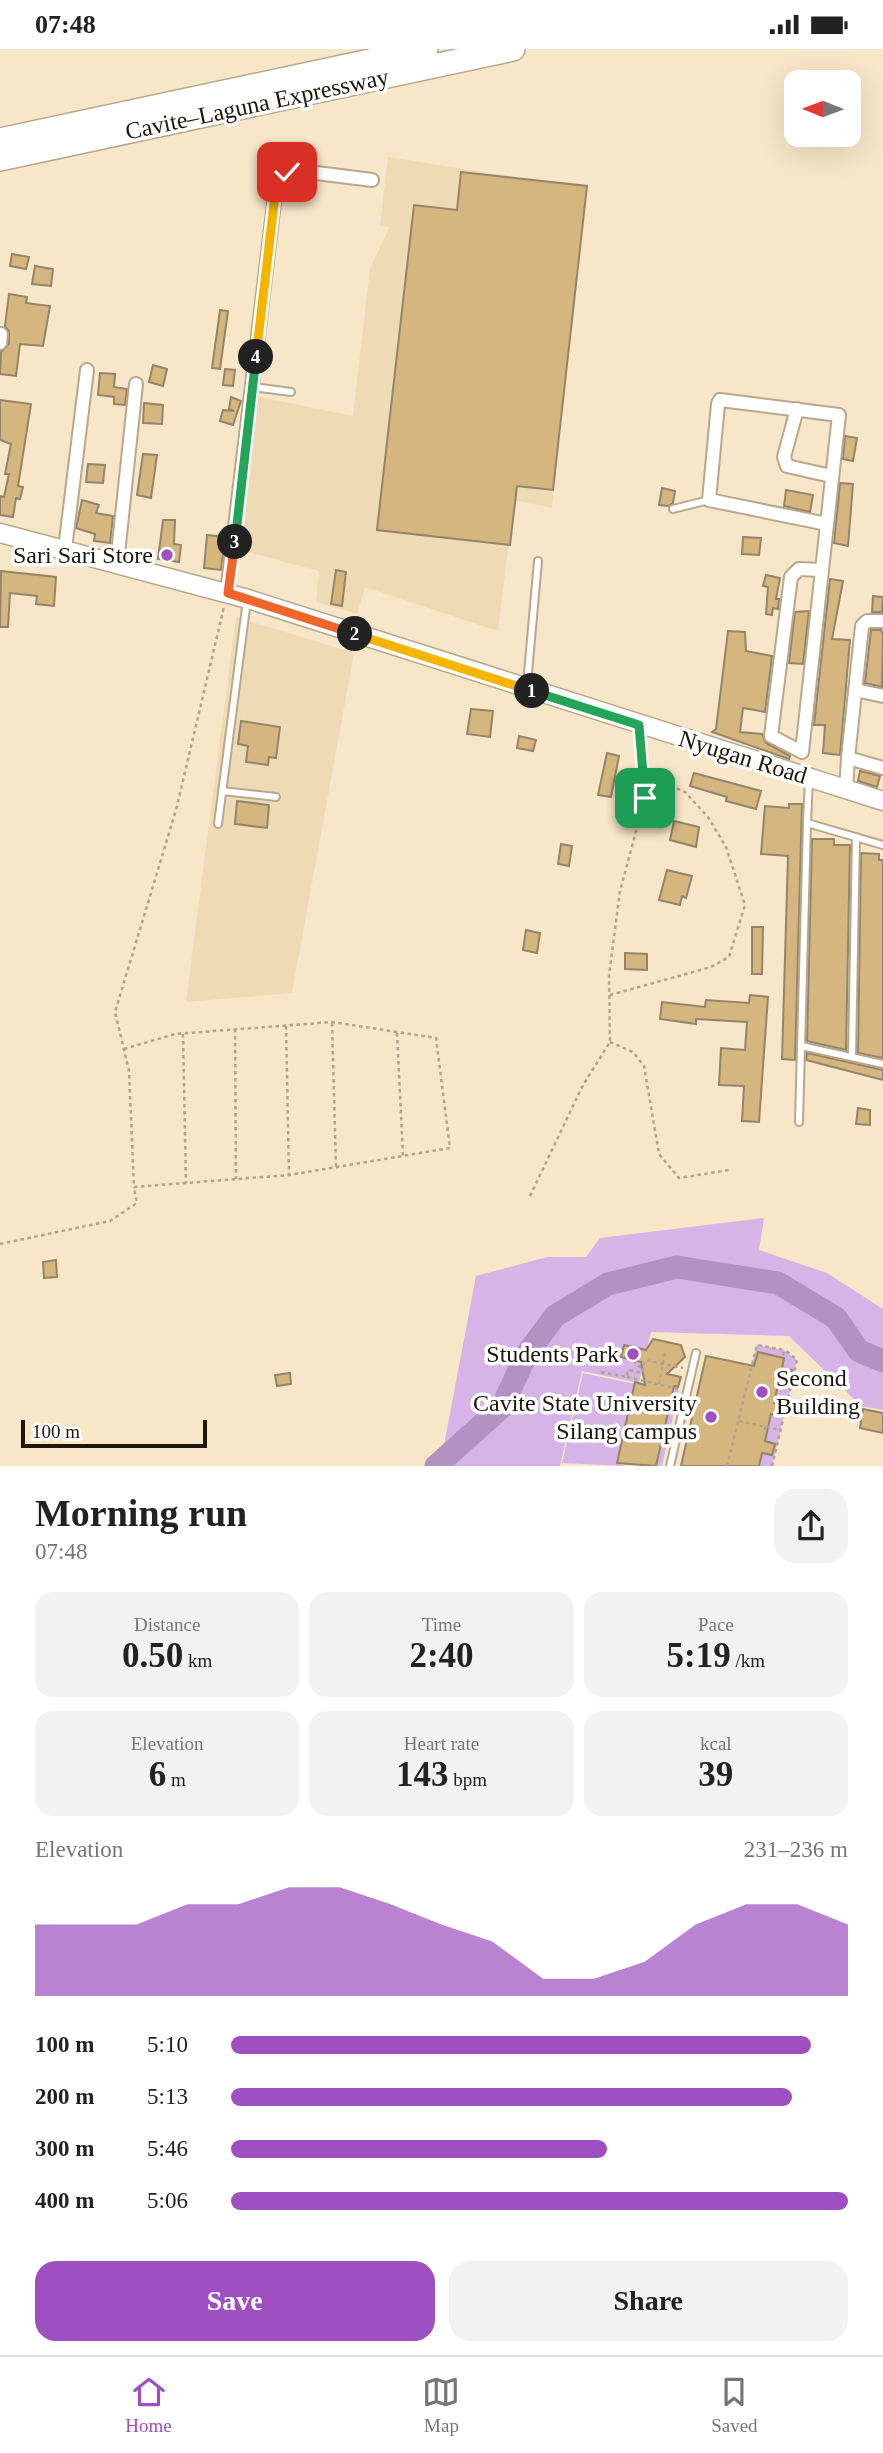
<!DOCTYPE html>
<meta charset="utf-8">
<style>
body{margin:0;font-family:Georgia,serif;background:#f2f2f2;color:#222;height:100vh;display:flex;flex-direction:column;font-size:26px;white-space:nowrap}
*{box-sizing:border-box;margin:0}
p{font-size:23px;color:#767676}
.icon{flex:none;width:38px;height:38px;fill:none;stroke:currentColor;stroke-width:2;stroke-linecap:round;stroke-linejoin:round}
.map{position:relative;height:1417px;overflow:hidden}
.side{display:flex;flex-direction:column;background:#fff;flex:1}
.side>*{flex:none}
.needle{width:46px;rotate:271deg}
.buttons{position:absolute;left:784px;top:21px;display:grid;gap:14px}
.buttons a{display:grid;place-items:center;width:77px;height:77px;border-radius:14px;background:#fff;box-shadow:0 7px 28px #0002;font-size:35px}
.scale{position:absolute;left:21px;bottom:18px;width:186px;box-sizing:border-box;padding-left:7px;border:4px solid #1c160b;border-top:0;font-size:19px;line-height:24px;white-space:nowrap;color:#1c160b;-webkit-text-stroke:5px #fff;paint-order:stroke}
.pin{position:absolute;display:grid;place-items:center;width:60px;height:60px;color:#fff;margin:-30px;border-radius:14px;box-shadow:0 4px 10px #0006}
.km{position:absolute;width:35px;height:35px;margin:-18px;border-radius:50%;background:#222;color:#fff;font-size:19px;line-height:35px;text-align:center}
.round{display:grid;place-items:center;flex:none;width:74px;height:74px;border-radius:21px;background:#f2f2f2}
.summary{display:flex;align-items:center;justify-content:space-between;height:119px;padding:0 35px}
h1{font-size:38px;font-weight:700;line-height:52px}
.metrics{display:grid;grid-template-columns:repeat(3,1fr);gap:10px;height:119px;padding:7px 35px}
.metrics div{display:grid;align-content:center;border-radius:18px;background:#f2f2f2;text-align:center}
.metrics b{font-size:35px;font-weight:700}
.metrics small{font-size:19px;font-weight:400}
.metrics p{font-size:19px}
.chart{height:196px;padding:14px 35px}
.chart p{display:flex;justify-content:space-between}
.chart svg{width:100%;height:126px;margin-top:7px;fill:#9e4fc0;opacity:.7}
.primary-button{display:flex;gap:14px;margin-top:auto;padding:14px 35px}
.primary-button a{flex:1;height:80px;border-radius:21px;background:#9e4fc0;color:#fff;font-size:28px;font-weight:700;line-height:80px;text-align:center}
.primary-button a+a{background:#f2f2f2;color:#222}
ul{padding:0 35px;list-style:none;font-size:23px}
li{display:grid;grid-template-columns:112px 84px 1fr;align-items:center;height:52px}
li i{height:18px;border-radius:9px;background:#9e4fc0}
.status{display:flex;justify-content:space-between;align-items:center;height:49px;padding:0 35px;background:#fff;direction:ltr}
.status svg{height:19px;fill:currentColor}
.tabs{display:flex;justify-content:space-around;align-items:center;height:98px;border-top:2px solid #e0e0e0;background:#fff;font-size:19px;color:#767676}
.tabs a{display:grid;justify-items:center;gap:4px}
.tabs .current{color:#9e4fc0}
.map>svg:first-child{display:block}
.built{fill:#efdab6}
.green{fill:#d6b4e7;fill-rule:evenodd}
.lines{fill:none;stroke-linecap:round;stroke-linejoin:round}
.river{stroke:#b391c3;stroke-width:23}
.building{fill:#d6b67f;stroke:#948469;stroke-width:2}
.service-casing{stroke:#b8a88b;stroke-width:10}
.minor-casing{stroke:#b8a88b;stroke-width:16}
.secondary-casing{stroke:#b8a88b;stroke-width:21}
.motorway-casing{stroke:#b8a88b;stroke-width:26}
.path{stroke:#b1a38b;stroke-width:2.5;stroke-dasharray:3.5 3.5;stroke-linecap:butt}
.service{stroke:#fff;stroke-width:6}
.minor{stroke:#fff;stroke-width:12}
.secondary{stroke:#fff;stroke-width:18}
.motorway{stroke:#fff;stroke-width:23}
.split-1-casing{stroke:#fff;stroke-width:14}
.split-2-casing{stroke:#fff;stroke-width:14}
.split-3-casing{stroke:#fff;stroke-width:14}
.split-4-casing{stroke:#fff;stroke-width:14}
.split-5-casing{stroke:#fff;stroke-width:14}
.split-1{stroke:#22a559;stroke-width:9}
.split-2{stroke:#f5b400;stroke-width:9}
.split-3{stroke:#f0652b;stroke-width:9}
.split-4{stroke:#22a559;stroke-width:9}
.split-5{stroke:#f5b400;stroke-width:9}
.poi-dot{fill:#9e4fc0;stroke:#fff;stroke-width:2.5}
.labels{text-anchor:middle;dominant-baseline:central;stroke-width:7;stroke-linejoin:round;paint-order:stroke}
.street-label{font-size:24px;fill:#1c160b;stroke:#fff}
.poi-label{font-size:24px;fill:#1c160b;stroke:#fff;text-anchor:end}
</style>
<div class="status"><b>07:48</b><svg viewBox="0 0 49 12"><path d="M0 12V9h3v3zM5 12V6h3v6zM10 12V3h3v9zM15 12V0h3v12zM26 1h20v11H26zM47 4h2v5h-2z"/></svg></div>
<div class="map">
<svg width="883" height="1417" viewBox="0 0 883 1417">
<rect width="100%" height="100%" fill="#f7e6c8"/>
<!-- built -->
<g class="built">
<polygon points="388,108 585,139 552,459 514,451 498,582 365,538 357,565 316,553 319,522 240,501 255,347 353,367 370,219 390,178 380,177"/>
<polygon points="236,568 354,604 292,944 186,953"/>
</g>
<!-- green -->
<g class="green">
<polygon points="764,1169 759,1201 827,1224 883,1260 883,1361 861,1357 789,1287 651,1283 639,1334 582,1322 560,1417 440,1417 476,1227 547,1208 586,1208 600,1189"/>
<path d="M757,1296l27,5 13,10 -25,106h-13l3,-13 10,2 2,-11 -9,-3 2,-10 -40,35zM758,1303l26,6 -2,10 10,2 -13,10 -5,23 9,2 -2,10 -10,-1 -2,10 -27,-6z"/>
<polygon points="583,1324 635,1335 618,1415 624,1417 562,1414"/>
<polygon points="674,1340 679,1341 662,1417 656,1417"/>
</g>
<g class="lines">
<!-- river -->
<polyline class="river" points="436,1417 502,1358 526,1306 555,1267 608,1235 677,1218 778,1234 836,1269 859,1302 883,1312"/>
</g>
<!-- building -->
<g class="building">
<polygon points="461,123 587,137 553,441 517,437 510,496 377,481 414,156 457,161"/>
<polygon points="12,205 29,208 26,220 10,217"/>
<polygon points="35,217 53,220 51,237 32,235"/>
<polygon points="9,245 27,248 26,254 50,257 43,297 20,295 16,327 0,325 1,303 9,295 9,282 5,277"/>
<polygon points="220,261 228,262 220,320 212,319"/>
<polygon points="153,316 167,320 163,337 149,333"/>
<polygon points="225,320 235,321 233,337 223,336"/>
<polygon points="100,324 115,325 114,338 127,340 125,356 114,355 114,348 98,346"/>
<polygon points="231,348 241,352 233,376 220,372 223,361 234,362 229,360"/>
<polygon points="0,351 31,355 18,437 23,438 20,450 16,449 13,468 0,466 0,447 4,448 9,425 5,425 11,395 0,391"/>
<polygon points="144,354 163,356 162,375 143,374"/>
<polygon points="845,387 857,389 853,412 843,410"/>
<polygon points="143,405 157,406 151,449 137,446"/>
<polygon points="88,415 105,416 103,434 86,433"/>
<polygon points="840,434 853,435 848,497 834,494"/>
<polygon points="662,439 675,442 673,454 668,457 659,456"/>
<polygon points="786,441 813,446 810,463 784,457"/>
<polygon points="82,451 99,456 96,464 113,467 110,494 94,492 95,485 76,479"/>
<polygon points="163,471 175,471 174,495 181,496 179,513 158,510"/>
<polygon points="207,486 225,488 221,521 204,519"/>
<polygon points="743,488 761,489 759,506 742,505"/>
<polygon points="336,521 346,523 342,557 331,555"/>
<polygon points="1,522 56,528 54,557 36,555 37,547 10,544 8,578 0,578"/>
<polygon points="766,526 780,529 776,550 779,550 778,560 773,559 772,566 766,565 768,538 763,537"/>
<polygon points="830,530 843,532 832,590 850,591 840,706 823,704 825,676 814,676"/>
<polygon points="873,547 883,548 882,563 872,563"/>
<polygon points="809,562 803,615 789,614 795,563"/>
<polygon points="871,581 881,581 883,585 882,638 865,634"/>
<polygon points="728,582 745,583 746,602 772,607 765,663 743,659 740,683 762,685 766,694 790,707 789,710 712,683 716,680"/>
<polygon points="471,660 493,662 490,688 467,685"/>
<polygon points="241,672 280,678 276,709 269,708 268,716 246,713 248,697 238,695"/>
<polygon points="519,687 536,691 533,702 517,699"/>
<polygon points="607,704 619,707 611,748 598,746"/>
<polygon points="860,722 880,727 877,738 858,732"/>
<polygon points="694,724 761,742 756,760 726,752 727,748 690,737"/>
<polygon points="237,752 269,756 267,779 235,775"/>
<polygon points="789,755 802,755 795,1011 782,1010 788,807 761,805 765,757 789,759"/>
<polygon points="674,772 699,778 696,798 670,791"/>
<polygon points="812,790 834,790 834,796 850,796 846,1001 807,992"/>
<polygon points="561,795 572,797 569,817 558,815"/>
<polygon points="861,804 879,805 879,811 883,811 883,1009 858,1004"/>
<polygon points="667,821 692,827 686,849 682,847 680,856 659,851"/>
<polygon points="752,878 763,878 762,925 752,925"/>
<polygon points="526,881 540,884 537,904 523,901"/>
<polygon points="625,904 647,905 647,921 625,920"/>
<polygon points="750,946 768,948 759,1073 742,1072 744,1037 719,1036 721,999 745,1001 747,973 696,970 696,975 660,970 662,953 705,958 706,951 749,954"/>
<polygon points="807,1004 883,1021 883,1031 806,1011"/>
<polygon points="858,1059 870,1061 870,1076 856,1075"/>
<polygon points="56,1211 57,1228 44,1229 43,1213"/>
<polygon points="653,1290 681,1296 685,1308 667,1325 681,1328 678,1338 674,1337 656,1417 617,1414 635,1333 645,1336 641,1313 621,1308 624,1296 646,1301"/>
<polygon points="758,1303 784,1309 782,1319 792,1321 789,1333 779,1331 774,1354 783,1356 781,1367 771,1365 765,1392 775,1395 772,1406 762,1404 759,1417 681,1417 706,1307 754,1317"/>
<polygon points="290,1324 291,1335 277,1337 275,1326"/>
<polygon points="863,1360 883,1364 883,1384 860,1379"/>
</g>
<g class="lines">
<defs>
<g id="service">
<polyline points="253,338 291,343"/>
<polyline points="673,460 709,451"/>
<polyline points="527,635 538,512"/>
<polyline points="809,729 807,774 883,796"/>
<polyline points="222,742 276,748"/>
<polyline points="218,775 247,551"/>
<polyline points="801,997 883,1015"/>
<polyline points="852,1007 856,788"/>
<polyline points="799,1073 807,774"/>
<polyline points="670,1417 696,1304"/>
</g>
<g id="minor">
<polyline points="0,294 1,285"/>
<polyline points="797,360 784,408 787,417 831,427"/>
<polyline points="65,500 87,321"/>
<polyline points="117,514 136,335"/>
<polygon points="799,520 822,521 802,703 771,687 791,528"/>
<polyline points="822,521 839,366 720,351 718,355 709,451 827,475"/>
<polyline points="227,544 277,129 293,121 372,131"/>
<polyline points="883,572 867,572 862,577 848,709 883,719"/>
<polyline points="855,641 883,647"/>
<polyline points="846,740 848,709"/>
</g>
<polyline id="secondary" points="0,484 248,550 883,752"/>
<g id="motorway">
<polyline points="0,91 426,0"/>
<polyline points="0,110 513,0"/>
</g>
</defs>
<!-- service casing -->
<use href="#service" class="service-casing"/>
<!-- minor casing -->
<use href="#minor" class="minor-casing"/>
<!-- secondary casing -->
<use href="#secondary" class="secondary-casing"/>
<!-- motorway casing -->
<use href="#motorway" class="motorway-casing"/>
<!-- path -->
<g class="path">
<polyline points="610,946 711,918 729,908 745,856 726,798 708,768 685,743 642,724"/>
<polyline points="332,974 336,1118"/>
<polyline points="286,977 289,1126"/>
<polyline points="235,980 236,1130"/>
<polyline points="397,984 403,1107"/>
<polyline points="183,985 186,1134"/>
<polyline points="610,993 633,1003 644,1017 659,1105 679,1129 729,1121"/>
<polyline points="124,1000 175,985 332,973 436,989 450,1099 289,1126 134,1138 129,1022 115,963 176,761 224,558"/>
<polyline points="530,1147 583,1036 610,993 609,926 620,842 645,749 640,689"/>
<polyline points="0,1195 110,1172 137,1154 134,1139"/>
<polyline points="635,1311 636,1316 643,1319"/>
<polyline points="601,1323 627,1328 628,1321 642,1324 645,1311 683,1319"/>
<polyline points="627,1328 679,1340"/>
<polyline points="659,1335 665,1304"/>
<polyline points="739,1372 780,1381"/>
<polyline points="765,1381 766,1374"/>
<polyline points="727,1417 757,1296 784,1301 783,1308"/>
<polyline points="772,1417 797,1311 785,1301"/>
</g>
<!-- service -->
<use href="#service" class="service"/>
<!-- minor -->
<use href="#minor" class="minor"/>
<!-- secondary -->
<use href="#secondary" class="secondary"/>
<!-- motorway -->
<use href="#motorway" class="motorway"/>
</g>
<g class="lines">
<defs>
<polyline id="split-1" points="532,642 639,676 645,749"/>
<polyline id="split-2" points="355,585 532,642"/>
<polyline id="split-3" points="235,493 228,544 355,585"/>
<polyline id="split-4" points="235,493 256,308"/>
<polyline id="split-5" points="256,308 277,129 287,123"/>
</defs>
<!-- split-1 casing -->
<use href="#split-1" class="split-1-casing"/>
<!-- split-2 casing -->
<use href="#split-2" class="split-2-casing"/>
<!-- split-3 casing -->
<use href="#split-3" class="split-3-casing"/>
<!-- split-4 casing -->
<use href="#split-4" class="split-4-casing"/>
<!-- split-5 casing -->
<use href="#split-5" class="split-5-casing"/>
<!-- split-1 -->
<use href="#split-1" class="split-1"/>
<!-- split-2 -->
<use href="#split-2" class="split-2"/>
<!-- split-3 -->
<use href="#split-3" class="split-3"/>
<!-- split-4 -->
<use href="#split-4" class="split-4"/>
<!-- split-5 -->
<use href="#split-5" class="split-5"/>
</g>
<!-- markers -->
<g class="poi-dot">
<circle cx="167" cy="506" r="7"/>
<circle cx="633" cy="1305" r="7"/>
<circle cx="762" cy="1343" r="7"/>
<circle cx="711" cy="1368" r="7"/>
</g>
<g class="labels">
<!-- street labels -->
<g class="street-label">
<text transform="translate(257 55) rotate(-12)">Cavite–Laguna Expressway</text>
<text transform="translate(743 708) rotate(17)">Nyugan Road</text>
</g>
<!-- poi labels -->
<g class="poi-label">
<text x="153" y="506">Sari Sari Store</text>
<text x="619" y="1305">Students Park</text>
<text x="776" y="1329" text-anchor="start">Second<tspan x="776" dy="28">Building</tspan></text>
<text x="697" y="1354">Cavite State University<tspan x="697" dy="28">Silang campus</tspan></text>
</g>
</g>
</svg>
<div class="buttons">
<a><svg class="needle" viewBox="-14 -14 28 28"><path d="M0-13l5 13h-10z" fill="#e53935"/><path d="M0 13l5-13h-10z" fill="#767676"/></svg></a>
</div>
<div class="scale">100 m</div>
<div class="pin" style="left:645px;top:749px;background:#1e9e55"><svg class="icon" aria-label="arrive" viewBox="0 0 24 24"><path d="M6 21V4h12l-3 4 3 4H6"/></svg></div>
<div class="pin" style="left:287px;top:123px;background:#d93025"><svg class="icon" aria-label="check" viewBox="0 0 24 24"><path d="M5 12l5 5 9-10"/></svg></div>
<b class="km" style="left:532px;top:642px">1</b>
<b class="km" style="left:355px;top:585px">2</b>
<b class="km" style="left:235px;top:493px">3</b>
<b class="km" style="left:256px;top:308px">4</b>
</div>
<section class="side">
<div class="summary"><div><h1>Morning run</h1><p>07:48</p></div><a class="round"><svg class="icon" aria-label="share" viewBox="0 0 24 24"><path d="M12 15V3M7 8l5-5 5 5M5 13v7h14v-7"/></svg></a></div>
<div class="metrics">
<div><p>Distance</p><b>0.50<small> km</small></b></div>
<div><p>Time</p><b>2:40</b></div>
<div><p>Pace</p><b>5:19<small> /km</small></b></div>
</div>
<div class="metrics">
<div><p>Elevation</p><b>6<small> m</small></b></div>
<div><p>Heart rate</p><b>143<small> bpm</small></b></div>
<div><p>kcal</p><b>39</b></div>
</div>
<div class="chart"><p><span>Elevation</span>231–236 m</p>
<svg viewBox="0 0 160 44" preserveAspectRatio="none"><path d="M0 44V19L10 19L20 19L30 12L40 12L50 6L60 6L70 12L80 19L90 25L100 38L110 38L120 32L130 19L140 12L150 12L160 19V44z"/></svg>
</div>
<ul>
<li><b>100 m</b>5:10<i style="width:94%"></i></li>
<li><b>200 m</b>5:13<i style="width:91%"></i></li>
<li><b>300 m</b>5:46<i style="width:61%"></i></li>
<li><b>400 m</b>5:06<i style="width:100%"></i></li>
</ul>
<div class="primary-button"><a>Save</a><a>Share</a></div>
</section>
<nav class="tabs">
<a class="current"><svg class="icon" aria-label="home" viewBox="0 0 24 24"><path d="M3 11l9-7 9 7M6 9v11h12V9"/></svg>Home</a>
<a><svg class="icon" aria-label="map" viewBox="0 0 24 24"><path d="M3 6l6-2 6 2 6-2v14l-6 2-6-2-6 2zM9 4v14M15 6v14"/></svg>Map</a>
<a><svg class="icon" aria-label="saved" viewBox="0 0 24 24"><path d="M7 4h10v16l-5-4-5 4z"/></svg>Saved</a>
</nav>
